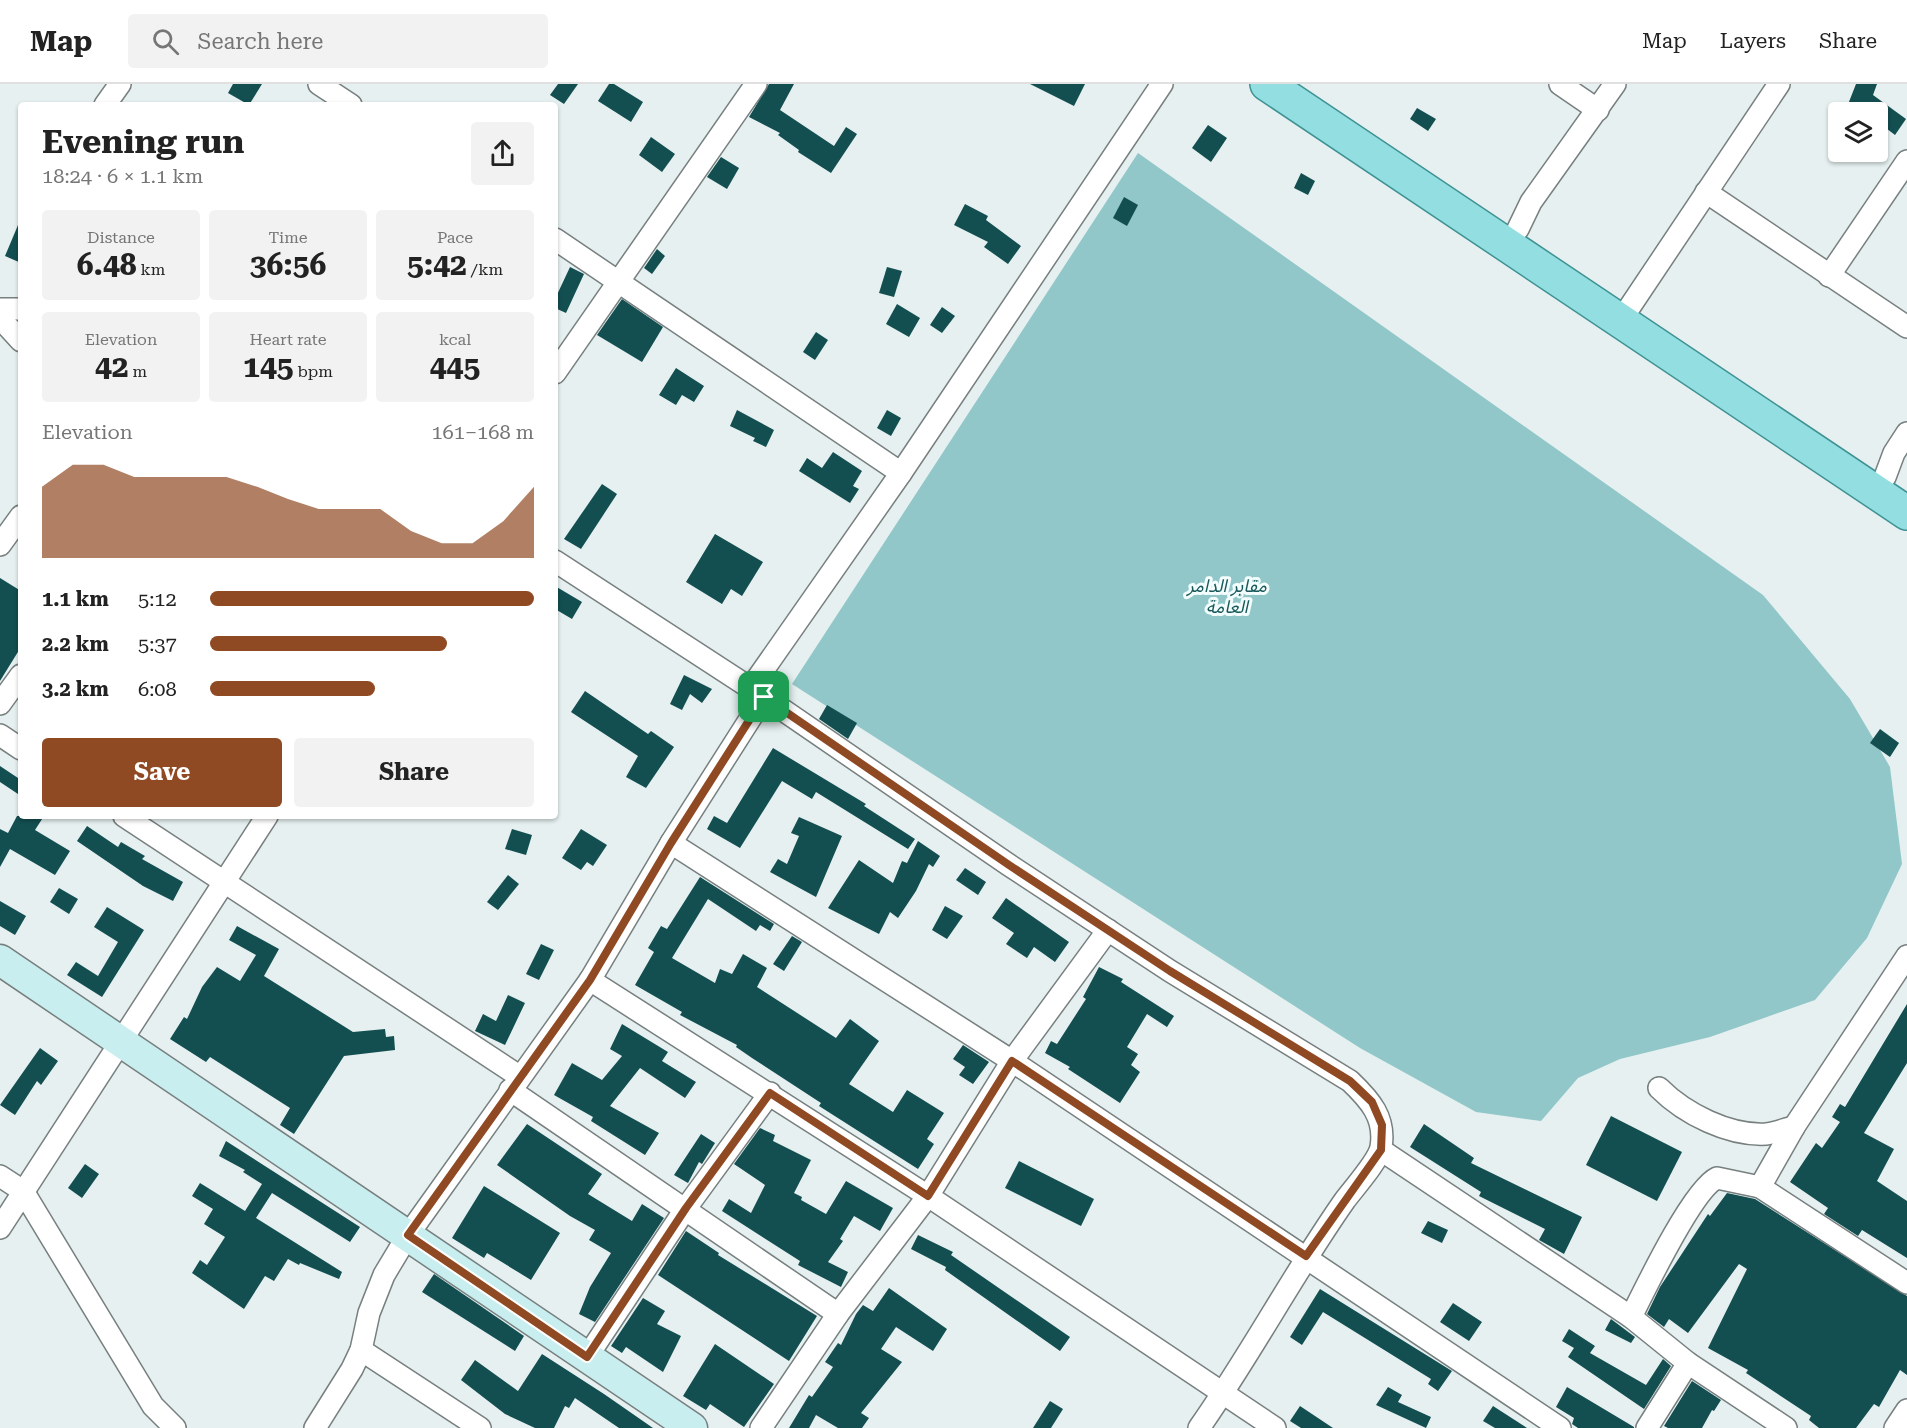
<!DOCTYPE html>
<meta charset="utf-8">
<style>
body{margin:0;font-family:"Roboto Serif","Noto Sans Arabic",serif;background:#f2f2f2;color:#222;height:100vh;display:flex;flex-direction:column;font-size:22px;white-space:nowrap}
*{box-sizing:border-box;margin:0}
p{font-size:20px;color:#767676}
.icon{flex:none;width:33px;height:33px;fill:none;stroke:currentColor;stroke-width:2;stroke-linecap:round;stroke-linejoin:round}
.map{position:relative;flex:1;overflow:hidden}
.side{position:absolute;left:18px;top:18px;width:540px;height:717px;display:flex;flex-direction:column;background:#fff;border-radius:6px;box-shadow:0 2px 4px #0004}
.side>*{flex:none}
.fabs{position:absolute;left:1828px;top:18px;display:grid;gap:12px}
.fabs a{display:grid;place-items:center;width:60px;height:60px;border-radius:6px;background:#fff;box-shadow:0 2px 4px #0004;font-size:30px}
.pin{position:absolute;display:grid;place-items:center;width:51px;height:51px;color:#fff;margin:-26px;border-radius:12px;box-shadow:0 3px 9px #0006}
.round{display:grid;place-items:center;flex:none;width:63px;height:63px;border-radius:6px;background:#f2f2f2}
.overview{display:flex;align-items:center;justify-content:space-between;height:102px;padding:0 24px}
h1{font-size:33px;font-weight:700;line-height:45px}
.stats{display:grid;grid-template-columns:repeat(3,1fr);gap:9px;height:102px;padding:6px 24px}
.stats div{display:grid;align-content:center;border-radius:6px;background:#f2f2f2;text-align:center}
.stats b{font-size:30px;font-weight:700}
.stats small{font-size:16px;font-weight:400}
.stats p{font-size:16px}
.chart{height:168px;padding:12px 24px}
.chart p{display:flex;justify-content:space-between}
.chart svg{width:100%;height:108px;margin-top:6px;fill:#904a23;opacity:.7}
.button{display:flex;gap:12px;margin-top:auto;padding:12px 24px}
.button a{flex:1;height:69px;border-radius:6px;background:#904a23;color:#fff;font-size:24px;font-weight:700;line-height:69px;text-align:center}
.button a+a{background:#f2f2f2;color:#222}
ul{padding:0 24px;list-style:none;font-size:20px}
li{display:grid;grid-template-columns:96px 72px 1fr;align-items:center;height:45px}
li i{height:15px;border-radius:8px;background:#904a23}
header{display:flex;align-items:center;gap:36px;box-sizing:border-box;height:84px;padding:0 30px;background:#fff;border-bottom:2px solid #e0e0e0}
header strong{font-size:28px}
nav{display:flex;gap:33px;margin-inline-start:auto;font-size:21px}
.search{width:420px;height:54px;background:#f2f2f2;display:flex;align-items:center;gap:15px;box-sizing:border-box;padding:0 21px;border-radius:6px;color:#767676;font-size:22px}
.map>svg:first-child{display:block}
.green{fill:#91c7c8}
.building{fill:#134f51}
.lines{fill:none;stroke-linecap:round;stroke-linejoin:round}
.street-casing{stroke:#777f7f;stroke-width:24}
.secondary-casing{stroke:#777f7f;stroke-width:33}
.primary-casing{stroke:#3f9294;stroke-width:36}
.street{stroke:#fff;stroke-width:21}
.secondary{stroke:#c9eeef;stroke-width:30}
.primary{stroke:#92dee0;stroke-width:33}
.route-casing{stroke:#fff;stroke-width:12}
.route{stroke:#904a23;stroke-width:8}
.labels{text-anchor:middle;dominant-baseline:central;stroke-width:6;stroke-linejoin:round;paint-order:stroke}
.park-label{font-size:18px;font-style:italic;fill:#19595a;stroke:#f4fdfd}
</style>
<header>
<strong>Map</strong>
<div class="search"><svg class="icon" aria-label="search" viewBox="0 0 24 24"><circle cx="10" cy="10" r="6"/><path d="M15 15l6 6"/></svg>Search here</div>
<nav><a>Map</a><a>Layers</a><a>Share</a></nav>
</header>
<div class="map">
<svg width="1907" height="1344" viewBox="0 0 1907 1344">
<rect width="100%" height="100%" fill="#e6f0f0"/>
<!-- green -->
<polygon class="green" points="1138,69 1763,511 1850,615 1890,683 1902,780 1867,854 1815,916 1710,953 1620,975 1578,994 1541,1037 1476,1028 1360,964 792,600"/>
<!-- building -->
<g class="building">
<polygon points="233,0 262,0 249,21 228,9"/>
<polygon points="558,0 578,0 564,20 550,11"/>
<polygon points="609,0 614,0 643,18 631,38 598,17"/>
<polygon points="769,0 794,0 780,26 834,62 846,43 857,50 831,89 798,68 799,66 778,51 780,49 749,33"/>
<polygon points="1030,0 1085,0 1074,22"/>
<polygon points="1856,0 1877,0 1873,11 1906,35 1895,51 1878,38 1878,28 1845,28"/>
<polygon points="1417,24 1436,35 1428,47 1410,35"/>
<polygon points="1208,41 1227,54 1211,78 1192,64"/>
<polygon points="651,53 675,70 662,88 639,71"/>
<polygon points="721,73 739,84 727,105 707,93"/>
<polygon points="1301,89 1315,97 1308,111 1294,104"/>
<polygon points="1124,113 1138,121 1127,142 1113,134"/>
<polygon points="965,120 988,132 986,136 1021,162 1008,180 984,163 988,158 954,141"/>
<polygon points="21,134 21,179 5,172"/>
<polygon points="657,165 665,172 652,190 644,184"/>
<polygon points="570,183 584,190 566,229 555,224 555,215"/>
<polygon points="887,183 902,187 894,213 879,209"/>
<polygon points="622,215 663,243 642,278 597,251"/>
<polygon points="897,220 920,234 909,253 886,240"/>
<polygon points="942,223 955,232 942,249 930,241"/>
<polygon points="816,248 828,256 815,276 803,268"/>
<polygon points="676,284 704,302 694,318 682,311 676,321 659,311"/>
<polygon points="737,326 774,346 766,363 753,357 755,354 730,342"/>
<polygon points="887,326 901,334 891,352 877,344"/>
<polygon points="833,368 862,387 853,402 859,405 850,419 799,387 807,374 822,384"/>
<polygon points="602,400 617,410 581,465 564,455"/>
<polygon points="715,450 763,478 742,512 731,505 722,520 686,498"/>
<polygon points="0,494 21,507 21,563 0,597"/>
<polygon points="555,502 582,518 572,535 555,525"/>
<polygon points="684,591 712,605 702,619 690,610 682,626 670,620"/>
<polygon points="585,607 648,650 651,647 674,663 646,704 626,693 638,672 571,628"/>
<polygon points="827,621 857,639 848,655 819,635"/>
<polygon points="1880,645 1899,659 1890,673 1870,659"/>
<polygon points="773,664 866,720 864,722 915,755 908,765 816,708 812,715 782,697 740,764 707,745 714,732 727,739"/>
<polygon points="0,682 21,696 21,712 0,698"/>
<polygon points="17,732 44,732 35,746 70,767 55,791 10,765 0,783 0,745 8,749"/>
<polygon points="799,733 842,752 816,813 770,788 778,775 787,780 799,752 791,749"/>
<polygon points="87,742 118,763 121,758 145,772 142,775 183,798 173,817 143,802 77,757"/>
<polygon points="512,745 532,751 526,771 505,765"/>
<polygon points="581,745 607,761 593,782 587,778 581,786 562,774"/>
<polygon points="918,757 940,772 933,783 929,780 916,807 898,834 890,828 879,850 828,824 859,776 893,799 902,777 907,779"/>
<polygon points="965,784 986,798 978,811 956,796"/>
<polygon points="508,791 519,800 498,826 487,818"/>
<polygon points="700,793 774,840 770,847 760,841 756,847 708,815 672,874 715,899 720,885 732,890 743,870 767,884 757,903 836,954 850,935 879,957 849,1000 893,1028 907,1006 944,1029 927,1055 934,1060 918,1085 819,1022 821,1019 752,974 736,963 737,961 680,931 682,928 635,901 654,868 648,864 661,842 667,845"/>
<polygon points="59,804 78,815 69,830 50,818"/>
<polygon points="1006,814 1069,858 1055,878 1034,863 1027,874 1006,860 1014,849 992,834"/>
<polygon points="0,817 26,832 15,851 0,842"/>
<polygon points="945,822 963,832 947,855 932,846"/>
<polygon points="107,823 144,846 102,913 67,891 76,878 98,892 118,858 94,843"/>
<polygon points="237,842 279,865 264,892 353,948 385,945 386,953 394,952 395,966 344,972 294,1050 280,1041 290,1024 210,973 206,978 170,955 184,933 187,935 202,903 217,883 240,897 256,871 229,856"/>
<polygon points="792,852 802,858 784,887 773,880"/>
<polygon points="541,860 554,866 539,896 526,890"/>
<polygon points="1099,883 1123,895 1121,898 1174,932 1167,943 1147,930 1127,963 1138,970 1131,981 1140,988 1120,1019 1068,985 1070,983 1045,969 1051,957 1057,960 1086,915 1083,913"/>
<polygon points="508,911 525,919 505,961 475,947 483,930 496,937"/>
<polygon points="1907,920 1907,979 1864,1049 1894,1065 1877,1097 1907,1117 1907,1174 1862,1146 1858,1152 1824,1130 1828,1124 1790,1098 1816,1059 1822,1064 1840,1038 1832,1033 1840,1020 1845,1023"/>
<polygon points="622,940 668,968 662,977 696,998 685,1014 640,984 610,1022 659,1049 645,1071 591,1037 593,1033 554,1011 572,979 602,996 622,972 610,965"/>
<polygon points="963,961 989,978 973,1000 959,991 965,983 953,975"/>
<polygon points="40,964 58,977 41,1001 37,997 15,1031 0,1021"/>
<polygon points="1611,1032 1682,1068 1657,1117 1586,1081"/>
<polygon points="527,1040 602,1090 588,1110 632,1137 642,1120 664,1134 595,1238 579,1230 590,1203 611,1169 589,1156 595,1146 570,1132 497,1081"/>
<polygon points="1424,1040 1474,1074 1471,1079 1582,1133 1564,1170 1539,1156 1545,1145 1479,1112 1481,1108 1410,1063"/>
<polygon points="760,1044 775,1051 773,1057 811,1076 794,1109 802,1113 801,1116 826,1130 846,1097 893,1124 880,1147 854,1132 840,1155 843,1157 828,1178 848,1188 841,1203 798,1181 800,1177 722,1127 729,1115 751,1129 765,1101 734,1080"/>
<polygon points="701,1050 715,1059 702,1080 699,1078 688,1099 674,1091"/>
<polygon points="226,1057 360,1143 350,1158 272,1109 256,1134 342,1188 339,1195 300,1179 299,1181 288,1175 274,1197 265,1192 244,1225 192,1189 200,1176 207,1181 225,1153 204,1140 213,1125 192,1112 200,1099 245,1127 262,1100 243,1088 245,1086 219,1072"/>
<polygon points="1019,1077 1094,1115 1081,1142 1005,1104"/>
<polygon points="85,1080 99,1090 82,1114 68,1104"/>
<polygon points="484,1102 560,1149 531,1196 487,1169 484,1174 452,1154"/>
<polygon points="1727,1109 1755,1115 1907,1212 1907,1291 1900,1286 1879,1323 1874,1320 1856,1344 1819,1344 1809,1336 1811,1332 1746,1289 1748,1286 1708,1264 1747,1185 1739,1180 1688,1249 1669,1235 1664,1243 1647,1230 1660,1203 1708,1130 1710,1132"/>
<polygon points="1428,1137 1448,1146 1442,1159 1421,1149"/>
<polygon points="686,1147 719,1169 718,1171 817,1232 789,1277 658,1191"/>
<polygon points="918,1151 953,1168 951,1171 1070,1253 1060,1267 945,1186 946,1183 911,1165"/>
<polygon points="434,1190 524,1252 515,1267 422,1208"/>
<polygon points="889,1204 947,1245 933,1267 896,1243 881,1265 902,1278 861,1329 869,1334 862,1344 838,1344 816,1331 809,1344 789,1344 809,1311 812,1313 833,1283 825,1278 838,1259 841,1261 856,1230 863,1221 873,1227"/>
<polygon points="1320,1205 1452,1287 1438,1307 1428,1300 1431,1295 1323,1228 1302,1261 1290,1253"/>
<polygon points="643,1214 665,1227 657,1240 681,1252 663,1288 626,1263 622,1269 611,1262"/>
<polygon points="1453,1219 1482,1238 1469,1257 1440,1238"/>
<polygon points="1611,1235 1635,1253 1631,1259 1605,1246"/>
<polygon points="1569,1245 1595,1262 1590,1269 1646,1301 1663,1275 1671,1282 1644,1325 1568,1273 1574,1264 1562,1257"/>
<polygon points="715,1260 774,1300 744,1343 710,1320 706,1326 683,1312"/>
<polygon points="542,1270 604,1310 653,1344 619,1344 575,1314 569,1324 565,1322 554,1344 535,1344 505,1330 461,1296 475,1276 518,1307"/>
<polygon points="1692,1297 1721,1316 1714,1327 1712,1326 1702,1344 1668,1344 1664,1342"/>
<polygon points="1388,1303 1402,1311 1398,1318 1431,1333 1426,1344 1376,1321"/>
<polygon points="1567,1303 1634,1343 1634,1344 1578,1344 1572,1340 1574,1334 1556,1323"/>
<polygon points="1050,1317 1063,1325 1051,1344 1033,1344"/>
<polygon points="1300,1322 1333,1344 1301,1344 1290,1337"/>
<polygon points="1493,1322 1527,1344 1495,1344 1483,1337"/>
</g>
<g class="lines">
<defs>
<g id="street">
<polyline points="319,0 351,21"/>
<polyline points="1560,0 1598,26"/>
<polyline points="105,21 120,0"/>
<polyline points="1706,108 1907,243"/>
<polyline points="1518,145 1531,118 1615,0"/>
<polyline points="555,155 901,389"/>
<polyline points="1829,192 1907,77"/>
<polyline points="0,225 21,225"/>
<polyline points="0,234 21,257"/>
<polyline points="1621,236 1779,0"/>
<polyline points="555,289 756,0"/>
<polyline points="1885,393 1894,369 1907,349"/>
<polyline points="0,461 21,432"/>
<path d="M555,477l209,136 245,168 161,106 180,110c20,19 36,37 31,66 -2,13 -27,41 -36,53 -52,74 -94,154 -146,228"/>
<polyline points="750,605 901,389 1162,0"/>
<polyline points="0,620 21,591"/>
<polyline points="0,651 21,665"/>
<polyline points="124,732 519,992"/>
<polyline points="671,759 1012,977 1560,1344"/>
<polyline points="590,896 928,1112 1275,1344"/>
<path d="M1659,1004c26,26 70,48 107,46 9,-1 19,-5 28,-7"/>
<polyline points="510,1006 838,1230"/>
<polyline points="1381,1066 1631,1233 1688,1279 1786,1344"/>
<polyline points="0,1092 23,1107 153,1322 175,1344"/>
<polyline points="1760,1103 1794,1043 1907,872"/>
<polyline points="0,1144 267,732"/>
<path d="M1631,1233c14,-28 62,-128 86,-139l43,9 147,96"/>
<polyline points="361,1266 480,1344"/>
<polyline points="587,1273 686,1124 770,1009"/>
<polyline points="315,1344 352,1285 361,1266 369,1229 384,1191 408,1151 590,896 671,759 764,613"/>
<polyline points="761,1344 838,1230 928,1112 1012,977 1108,846"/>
<polyline points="1647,1344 1688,1279"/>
<polyline points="1895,1344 1907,1326"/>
</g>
<polyline id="secondary" points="0,876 692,1344"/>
<polyline id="primary" points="1267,0 1907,429"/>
</defs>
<!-- street casing -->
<use href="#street" class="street-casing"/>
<!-- secondary casing -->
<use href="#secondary" class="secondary-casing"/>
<!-- primary casing -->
<use href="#primary" class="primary-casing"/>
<!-- street -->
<use href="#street" class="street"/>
<!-- secondary -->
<use href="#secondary" class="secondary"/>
<!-- primary -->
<use href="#primary" class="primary"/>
</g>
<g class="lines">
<defs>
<polygon id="route" points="764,613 1009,781 1170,887 1350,997 1372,1018 1382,1041 1381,1066 1306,1172 1012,977 928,1112 770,1009 686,1124 587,1273 408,1151 590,896 671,759"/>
</defs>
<!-- route casing -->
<use href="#route" class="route-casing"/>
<!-- route -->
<use href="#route" class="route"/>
</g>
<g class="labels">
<!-- park labels -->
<g class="park-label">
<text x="1227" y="501">مقابر الدامر<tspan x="1227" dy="21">العامة</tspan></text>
</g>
</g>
</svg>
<div class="fabs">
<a><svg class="icon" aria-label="layers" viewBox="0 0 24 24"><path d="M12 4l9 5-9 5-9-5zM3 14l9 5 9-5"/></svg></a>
</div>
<div class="pin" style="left:764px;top:613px;background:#1e9e55"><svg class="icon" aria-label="arrive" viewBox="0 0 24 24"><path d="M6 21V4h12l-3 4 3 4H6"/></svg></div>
<section class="side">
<div class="overview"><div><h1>Evening run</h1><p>18:24 · 6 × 1.1 km</p></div><a class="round"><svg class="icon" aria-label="share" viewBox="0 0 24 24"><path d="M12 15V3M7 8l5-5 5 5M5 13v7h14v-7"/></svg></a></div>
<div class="stats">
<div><p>Distance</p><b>6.48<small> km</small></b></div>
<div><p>Time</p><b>36:56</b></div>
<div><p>Pace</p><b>5:42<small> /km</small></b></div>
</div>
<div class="stats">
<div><p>Elevation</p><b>42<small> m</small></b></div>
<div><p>Heart rate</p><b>145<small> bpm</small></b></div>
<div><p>kcal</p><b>445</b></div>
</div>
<div class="chart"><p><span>Elevation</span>161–168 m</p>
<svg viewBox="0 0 160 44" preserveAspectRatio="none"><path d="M0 44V15L10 6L20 6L30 11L40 11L50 11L60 11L70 15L80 20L90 24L100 24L110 24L120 33L130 38L140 38L150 29L160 15V44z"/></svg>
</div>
<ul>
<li><b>1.1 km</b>5:12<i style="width:100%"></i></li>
<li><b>2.2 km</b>5:37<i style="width:73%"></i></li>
<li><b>3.2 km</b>6:08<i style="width:51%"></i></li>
</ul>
<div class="button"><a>Save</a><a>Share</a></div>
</section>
</div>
